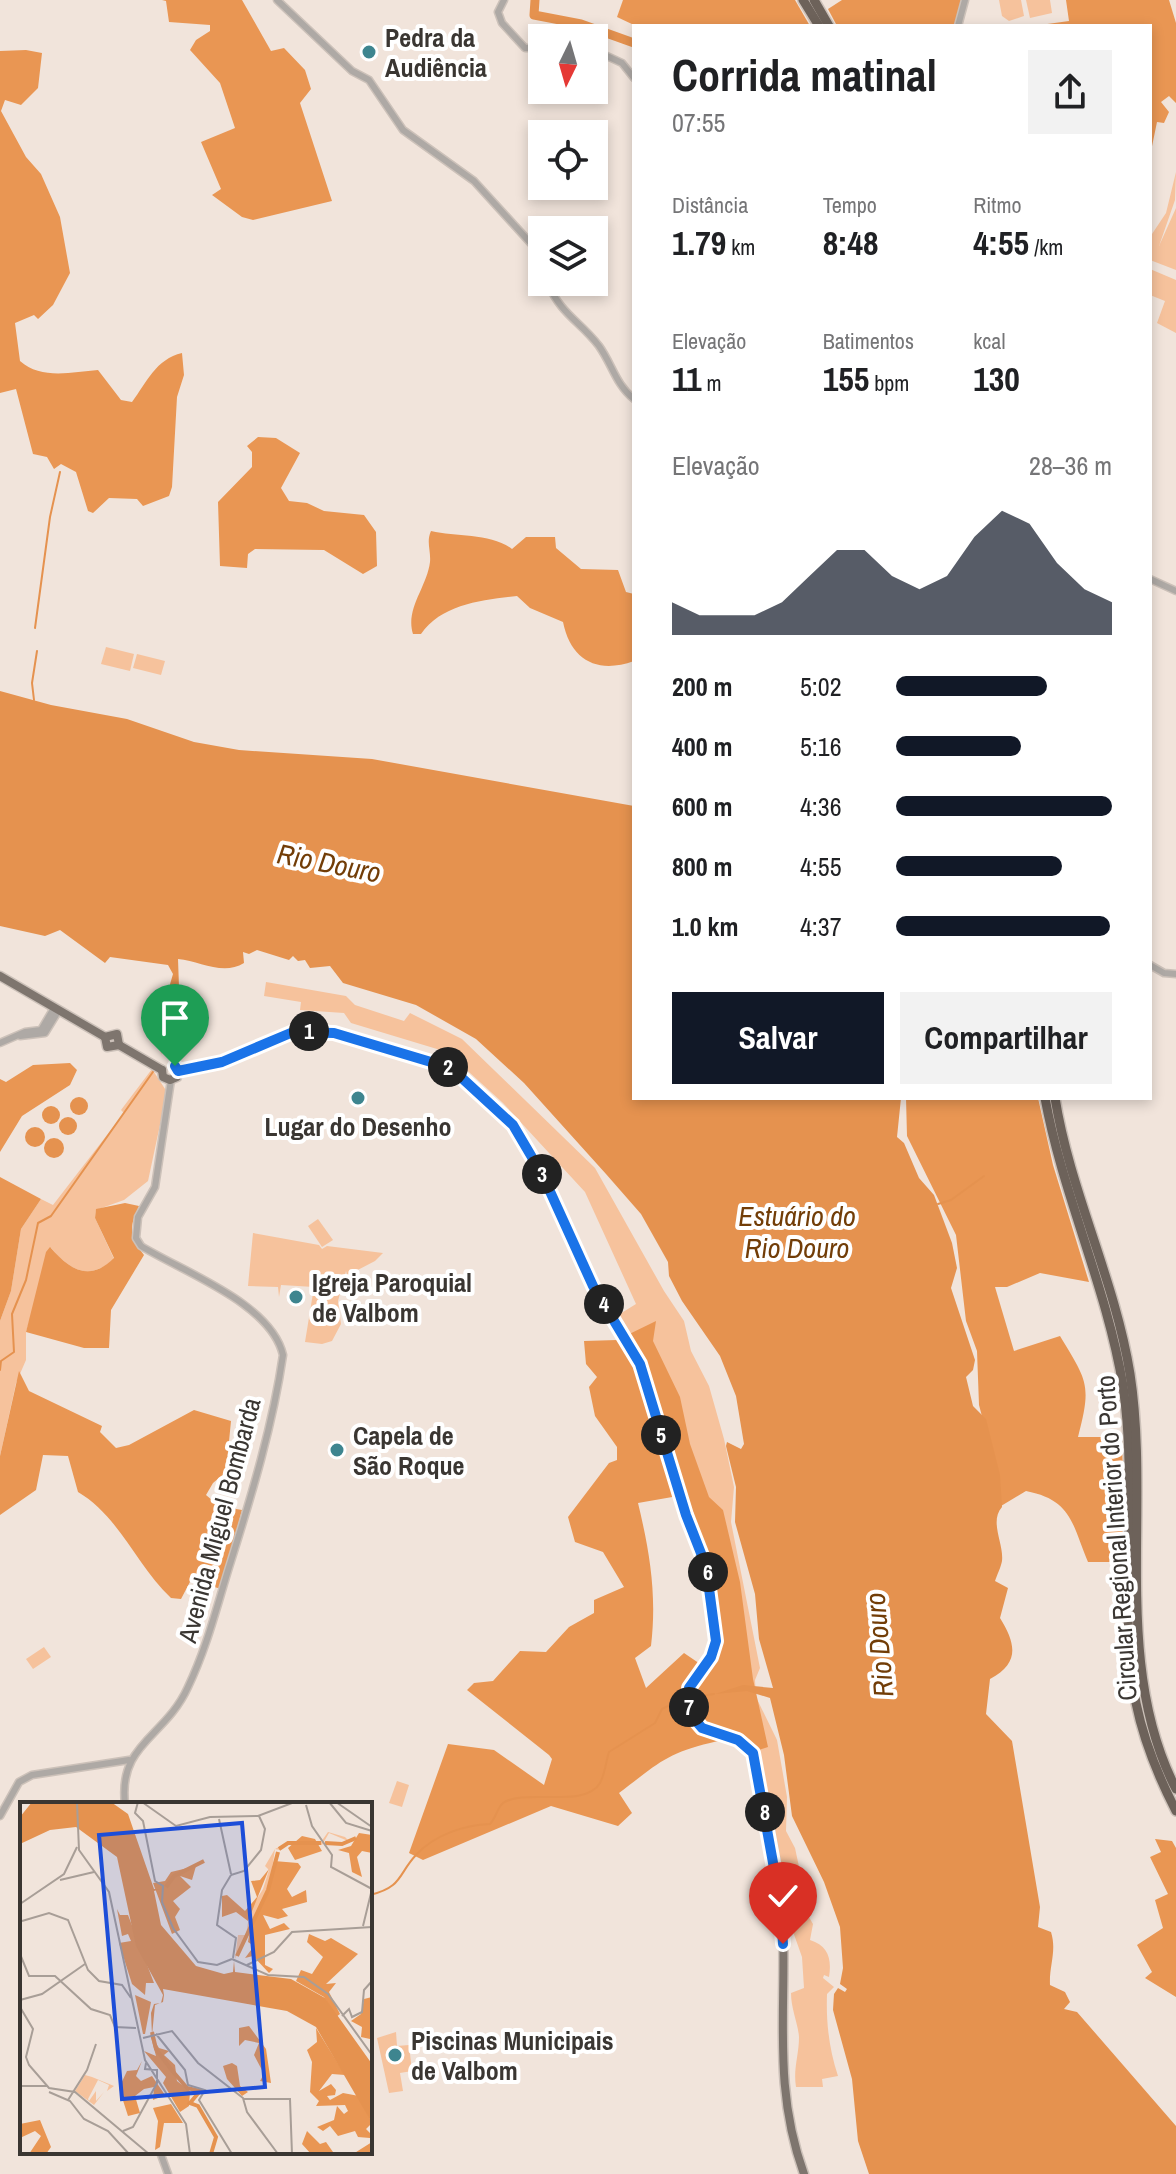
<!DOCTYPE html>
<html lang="pt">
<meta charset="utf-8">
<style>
body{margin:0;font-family:"Archivo Narrow",sans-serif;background:#f2f2f2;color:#202124;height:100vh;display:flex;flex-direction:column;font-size:30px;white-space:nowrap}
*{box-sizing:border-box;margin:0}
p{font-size:26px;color:#757577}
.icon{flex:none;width:44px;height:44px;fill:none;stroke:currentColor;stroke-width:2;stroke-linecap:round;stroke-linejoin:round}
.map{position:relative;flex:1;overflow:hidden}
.sheet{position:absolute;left:632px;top:24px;width:520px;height:1076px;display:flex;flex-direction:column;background:#fff;border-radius:0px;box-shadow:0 4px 12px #0003}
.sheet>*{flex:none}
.needle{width:52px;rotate:185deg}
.controls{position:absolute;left:528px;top:24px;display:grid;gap:16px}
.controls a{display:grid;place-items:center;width:80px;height:80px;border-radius:0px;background:#fff;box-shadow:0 4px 12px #0003;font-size:40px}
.pin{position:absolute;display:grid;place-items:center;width:68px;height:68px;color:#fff;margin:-82px -34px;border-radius:50% 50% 50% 0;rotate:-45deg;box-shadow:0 0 8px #0007}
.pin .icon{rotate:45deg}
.km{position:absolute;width:40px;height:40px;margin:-20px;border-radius:50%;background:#222;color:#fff;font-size:22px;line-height:40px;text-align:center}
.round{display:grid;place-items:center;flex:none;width:84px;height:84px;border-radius:0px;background:#f2f2f2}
.summary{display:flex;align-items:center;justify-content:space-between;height:136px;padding:0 40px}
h1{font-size:44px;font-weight:700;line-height:60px}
.stats{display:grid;grid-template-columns:repeat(3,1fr);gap:12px;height:136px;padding:8px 40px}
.stats div{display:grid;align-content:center}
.stats b{font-size:34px;font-weight:700}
.stats small{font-size:22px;font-weight:400}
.stats p{font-size:22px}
.chart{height:224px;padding:16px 40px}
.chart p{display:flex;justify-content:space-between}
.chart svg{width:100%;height:144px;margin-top:8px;fill:#111827;opacity:.7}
.action{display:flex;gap:16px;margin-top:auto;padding:16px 40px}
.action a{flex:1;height:92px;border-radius:0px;background:#111827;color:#fff;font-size:32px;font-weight:700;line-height:92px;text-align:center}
.action a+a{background:#f2f2f2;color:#202124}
ul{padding:0 40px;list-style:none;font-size:26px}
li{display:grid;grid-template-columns:128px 96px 1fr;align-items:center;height:60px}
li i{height:20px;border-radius:10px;background:#111827}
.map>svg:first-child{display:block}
.green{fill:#f6c29c}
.forest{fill:#e99653;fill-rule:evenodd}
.water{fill:#e5924f}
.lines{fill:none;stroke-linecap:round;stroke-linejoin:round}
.stream{stroke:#e5924f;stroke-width:2}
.river{stroke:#e5924f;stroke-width:9}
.minor-casing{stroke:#ccc1b9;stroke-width:9}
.major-casing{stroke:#ccc1b9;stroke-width:11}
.highway-casing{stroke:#ccc1b9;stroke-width:12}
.minor{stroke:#aea9a5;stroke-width:6}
.major{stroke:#7e756e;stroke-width:8}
.highway{stroke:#6d625a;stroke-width:9}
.route-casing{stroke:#fff;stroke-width:16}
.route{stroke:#1a73e8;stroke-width:10}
.poi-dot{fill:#3e858f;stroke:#fff;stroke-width:3}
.labels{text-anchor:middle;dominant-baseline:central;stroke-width:8;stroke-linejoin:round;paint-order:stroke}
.poi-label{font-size:26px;font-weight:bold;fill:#3a3632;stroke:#fff;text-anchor:start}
.street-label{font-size:26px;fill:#3a3632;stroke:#fff}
.water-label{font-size:28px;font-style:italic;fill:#723d07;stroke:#fff}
.inset-river{fill:none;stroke:#e5924f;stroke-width:4}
.inset-road{fill:none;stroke:#a89e97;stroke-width:2}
.view{fill:#1d4ed8;fill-opacity:0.15;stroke:#1d4ed8;stroke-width:4}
.inset-edge{fill:none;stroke:#3a3632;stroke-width:4}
</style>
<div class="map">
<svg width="1176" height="2174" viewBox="0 0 1176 2174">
<rect width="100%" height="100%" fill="#f1e4db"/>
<!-- green -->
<g class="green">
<polygon points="999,0 1021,0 1024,16 1009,21 1002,16"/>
<polygon points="1026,0 1050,0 1052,13 1030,18"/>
<polygon points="1176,172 1175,200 1159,246 1176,208 1176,270 1150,260 1150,237 1166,213"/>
<polygon points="1150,269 1176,280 1176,333 1157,323 1165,301 1150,295"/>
<polygon points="106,647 134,654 130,671 101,664"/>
<polygon points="137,654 165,661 161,675 133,668"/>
<path d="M266,982l80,14 9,9 49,16 6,-8 52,26 133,129 69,123 20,30 7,30 18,35 15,53 10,48 -3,35 29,146 -5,12 1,17 21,43 10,57 -1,34 9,17 6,28 -1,26 13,22 -3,16c18,6 22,18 19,37l-5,-2 -1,3 11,9 -7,7c-1,28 2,55 11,82l-16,3 1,8h-27c-3,-18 3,-32 3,-50 -1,-14 -8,-28 -8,-44l13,-5 -2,-31 -17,-48 -26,-156 -18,-16 -27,-6 -23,-39 37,-51 -94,-296 -19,-28 21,-13 -51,-112 -82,-89 -44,-40 -22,-14 -86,-26 -7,-10 -44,-3 1,-8 -37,-6z"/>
<polygon points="188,1000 200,1004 192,1029 180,1024"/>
<path d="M152,1069l15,23 -19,89 -24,19 -28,10 -1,8 19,41c-26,23 -45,10 -63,-11l-25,84v28l-10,23 -16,73v-135l11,-30 10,-62 20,-30 12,6 71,-92 -3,-3z"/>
<polygon points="318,1219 333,1240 322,1247 308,1226"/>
<polygon points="253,1233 319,1245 322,1249 327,1246 383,1253 375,1261 350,1274 348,1279 346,1271 338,1301 341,1324 332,1341 322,1344 305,1342 314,1287 281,1285 279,1297 278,1287 248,1286"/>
<polygon points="44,1647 51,1657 33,1669 26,1659"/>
<polygon points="397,1781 409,1785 402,1807 389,1803"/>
<polygon points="396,2032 397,2046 409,2045 412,2071 400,2073 403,2091 389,2093 377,2038"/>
</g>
<!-- forest -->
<g class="forest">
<polygon points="162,0 242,0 271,51 284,48 305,70 311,89 300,103 332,201 253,220 242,217 212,195 221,189 201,142 235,128 220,83 190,50 196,40 210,31 210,25 169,22 166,1"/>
<polygon points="623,0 795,0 810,26 636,26 617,17"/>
<polygon points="842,0 961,0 961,2 954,26 837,26 828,9"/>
<polygon points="1066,0 1169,0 1176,23 1176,103 1169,96 1161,102 1169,112 1164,123 1157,122 1150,156 1150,26 1033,26 1069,21"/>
<path d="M26,50l16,3 -4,35 -17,17 -16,-5 -4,11 25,46 15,17 19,43 10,56 -17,32 -15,14 -4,-4 -19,8 5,38c21,19 52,11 78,9l23,30 11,2c15,-20 24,-43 50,-49l2,22 -7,22 -5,90 -3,9 -26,10 -6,-7 -28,-1 -16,15 -5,-2 -12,-39 -15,-8 -7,5 -7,-12 -14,-3 -17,-65 -16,4v-342z"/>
<polygon points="258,437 276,438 300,453 281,488 289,501 307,503 324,511 364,515 376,532 377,566 363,574 324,550 255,549 248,554 247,568 220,566 218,502 252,467 252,452 247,446"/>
<path d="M431,531c25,6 60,2 81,18l14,-12h29l1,11 25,21 37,1 8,22 8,2v67c-36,13 -63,0 -71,-39l-33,-14 -13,-12c-35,4 -75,8 -96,38h-8c-8,-25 14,-47 17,-72 1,-12 -4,-20 1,-31z"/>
<polygon points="70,1063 77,1070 70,1085 22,1116 0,1152 0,1079 6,1082 33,1065"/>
<path d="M906,1098h132l15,67 36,117 -49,-9 -33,14h-12l19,64 46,-15c27,45 32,48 18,101h44l3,120 -14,5h-23c-16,-38 -16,-62 -62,-71l-25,15 -3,-29 -19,-72 -2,-54 -11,-30 -10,-86 -49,-99z"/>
<polygon points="0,1177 41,1199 21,1229 11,1291 0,1321"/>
<path d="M125,1203l14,3c-10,21 -10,30 5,49l-33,55 -2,38h-25l-58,-16 20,-80 4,-5c19,22 39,36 64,11l-19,-40 1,-9z"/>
<path d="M656,1321l-3,20 27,56 10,47 19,53 14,13 17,72 13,97 15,68 -9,3c-23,-22 -22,-12 -49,-7 -44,10 -55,23 -91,50l13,20 -14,13 -67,-20 -128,54 -14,-7 39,-109 46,6 50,35 8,-26 -3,-4 -82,-65 7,-7 19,-2 27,-30 26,1 23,-25 25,-14v-13l30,-13 -21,-35 -28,-10 -7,-25 41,-54 8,-3v-13l-22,-31 -6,-29 8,-10 -11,-13 -2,-23 33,-1zM678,1496l34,84 7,59 -10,31 -25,-17 -38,35 -11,-30 16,-12c6,-51 -1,-93 -13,-143z"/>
<path d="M19,1371l10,20 73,35 -2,6 16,16 13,-3 65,-35 37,11 -5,51 -13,11 -7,12 13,11 23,4 -21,79 -30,-9 -10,19 -10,-1c-34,-32 -52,-82 -93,-106l-10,-36 -25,-1 -7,35 -36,25v-59z"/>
<polygon points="1155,1839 1172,1841 1176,1848 1176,1997 1145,1978 1152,1972 1137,1945 1163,1928 1155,1900 1168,1894 1150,1857 1161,1852"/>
</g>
<!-- water -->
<g class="water">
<path d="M0,691l51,14 76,14 67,23 45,8 133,9 262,47v292h267l-4,39 7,6 15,35 15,17 18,48 5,25 -6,20 24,72 -2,10 -7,7 7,29 13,13 14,56 2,32c-13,15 2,36 0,54 -1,6 -5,14 -7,20l13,7 -8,30c16,26 20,45 -10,61l-4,35 26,27 28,166 -2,20 13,5c6,19 -2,34 -1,53l15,7 5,10 -6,7 13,3 99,114v48h-307l-11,-33 -6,-62 -19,-69 1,-16 4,-6 7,4 2,-3 -7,-5 3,-16 -3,-41 -16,-45 -32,-66 -8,-61 -14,-57 -23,-7 -32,3 28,-9 30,3 -14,-49 -4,-45 -20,-72 1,-35 -10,-41 1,-4 14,7 3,-5 -8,-48 -16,-40 -38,-55 -13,-25 -1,-14 -27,-48 -35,-40 -82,-91 -48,-44 -60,-34 -73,-22 -13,-17 -20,2 -5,-8 -7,1 -5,-5 -4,4 -32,-10 -8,4 -6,-2 1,11c-21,13 -44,-2 -66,-4l1,28 -13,27 -5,41 -1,-36 13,-45 -5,-9 -58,-8 -5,6 -45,-33 -15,6 -45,-10z"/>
<circle cx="79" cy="1106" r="9"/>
<circle cx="51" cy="1115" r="9"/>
<circle cx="68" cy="1126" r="9"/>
<circle cx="35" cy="1137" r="10"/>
<circle cx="54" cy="1148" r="10"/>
</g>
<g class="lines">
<!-- stream -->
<g class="stream">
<polyline points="35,628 50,517 60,472"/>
<polyline points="34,700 32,683 37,651"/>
<polyline points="938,1204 951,1200 984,1176"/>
<polyline points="0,1370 1,1361 14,1352 12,1314 26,1280 38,1223 51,1216 155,1069"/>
<polyline points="693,1697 714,1694"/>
<path d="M370,1895c33,-8 28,-21 46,-40 18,-20 48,-30 74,-31 6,-6 7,-16 13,-21 21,-15 82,6 97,-20 5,-9 6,-22 9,-31l46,-29 7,-14 22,-11"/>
</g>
<!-- river -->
<polyline class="river" points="535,0 534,15 581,24 634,43"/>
<defs>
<g id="minor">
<polyline points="277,0 352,71 369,80 403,130 474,181 536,249 542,266"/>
<polyline points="504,0 498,12 502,23 525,48 542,48"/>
<polyline points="958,26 965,0"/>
<polyline points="594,50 622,63 634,78"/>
<path d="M547,282c15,34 32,38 52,64 13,18 17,39 35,53"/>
<polyline points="1150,579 1176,591"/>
<polyline points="1150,965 1164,973 1176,974"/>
<polyline points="20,1036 45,1033 59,1010"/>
<polyline points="0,1043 25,1032 41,1030 54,1008"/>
<path d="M125,1804c-7,-61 40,-66 63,-117 20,-42 29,-82 43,-126 21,-67 42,-137 52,-206 -12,-52 -100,-83 -142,-109l-5,-8 2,-21 17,-30 16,-107"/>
<polyline points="0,1816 19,1782 32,1775 129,1760"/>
<polyline points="160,2152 168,2174"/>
</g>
<g id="major">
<polyline points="0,976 105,1037"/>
<polyline points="105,1037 117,1034 119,1045"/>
<polyline points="105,1037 107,1047 119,1045"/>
<polyline points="119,1045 162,1070"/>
<polyline points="162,1070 163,1077 170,1080 177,1077 178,1071"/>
<path d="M178,1071l44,-9 71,-30 41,1 117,35 62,57 30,51 50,110 47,78 46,151 20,51 5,19 5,56 -5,16 -22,31 1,26 18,18 38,12 11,20c9,53 24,109 26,163 3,87 -10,162 21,247"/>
</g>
<g id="highway">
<polyline points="803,0 819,26"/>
<polyline points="814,0 829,26"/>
<path d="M1045,1098c18,98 62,190 78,288 16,105 -6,213 13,317 8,39 22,73 40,108"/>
<path d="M1055,1098c15,94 60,182 75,276 21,135 -19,289 46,415"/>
</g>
</defs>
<!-- minor casing -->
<use href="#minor" class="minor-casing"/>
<!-- major casing -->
<use href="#major" class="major-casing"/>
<!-- highway casing -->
<use href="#highway" class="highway-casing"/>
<!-- minor -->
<use href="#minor" class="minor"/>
<!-- major -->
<use href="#major" class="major"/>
<!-- highway -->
<use href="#highway" class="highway"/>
</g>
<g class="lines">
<defs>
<polyline id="route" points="175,1066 178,1071 222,1062 293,1032 334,1033 451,1068 513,1125 543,1176 593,1286 640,1364 686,1515 706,1566 716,1641 711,1657 689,1688 690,1714 702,1728 738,1740 753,1753 780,1901 783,1944"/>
</defs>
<!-- route casing -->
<use href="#route" class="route-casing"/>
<!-- route -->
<use href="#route" class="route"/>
</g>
<!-- markers -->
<g class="poi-dot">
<circle cx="369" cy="52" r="8"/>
<circle cx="358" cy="1098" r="8"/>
<circle cx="296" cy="1297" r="8"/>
<circle cx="337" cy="1450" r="8"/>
<circle cx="395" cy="2055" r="8"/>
</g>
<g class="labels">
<!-- poi labels -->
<g class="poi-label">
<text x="385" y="37">Pedra da<tspan x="385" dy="30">Audiência</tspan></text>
<text x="358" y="1126" text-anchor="middle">Lugar do Desenho</text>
<text x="312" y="1282">Igreja Paroquial<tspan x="312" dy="30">de Valbom</tspan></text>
<text x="353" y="1435">Capela de<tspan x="353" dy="30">São Roque</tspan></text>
<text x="411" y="2040">Piscinas Municipais<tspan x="411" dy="30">de Valbom</tspan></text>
</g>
<!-- street labels -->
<g class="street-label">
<text transform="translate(219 1520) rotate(-75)">Avenida Miguel Bombarda</text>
<text transform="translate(1116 1538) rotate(-94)">Circular Regional Interior do Porto</text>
</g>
<!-- water labels -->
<g class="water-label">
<text transform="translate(329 863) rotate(11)">Rio Douro</text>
<text x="797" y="1216">Estuário do<tspan x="797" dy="32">Rio Douro</tspan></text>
<text transform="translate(879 1645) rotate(-95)">Rio Douro</text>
</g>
</g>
<!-- overview -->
<g transform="translate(20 1802)">
<rect width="352" height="352" fill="#f1e4db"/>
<path d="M308,30l17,5 3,3 9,2 -9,-1 -19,-8 -7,12h-30l-3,-2 -9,7 -5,-1 -6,41 -34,69 3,-24h8l4,-25 13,-21 6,-19 -4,-4 10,-17 13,-7h33zM65,273l7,2 22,9 -7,5 2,-6 -11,-5 -10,19 1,2 7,-10v10l8,-9 -10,13 -19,-14z" fill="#f6c29c"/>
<path d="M339,31l13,2v18l-10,-2 -5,6 5,20 -10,-5 -3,-19 -11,-3 13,-4zM282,34l13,3 7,12 -27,9 -7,-12zM254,59l24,2 3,4 -14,22 5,8 14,-7 1,12 -25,7 6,7 -10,3 -15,-4 7,14 14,-6 6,6 -25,6v30l8,4 -4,4 -16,-17 -8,2 9,-12 -6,-4 3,-18 18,-34zM176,64l-4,14 -12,-4 11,11 -18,14 7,8 -5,8 5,13 -8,4 -19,-51 12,-2 6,-9zM249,67l-21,52 -12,-9 -14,5v-21l5,-1 18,16 12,-14 -6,-16 9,-1zM97,107l3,6h8l26,68h-8l-1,12 -13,-11 -13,-41 12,-2 -3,-7 -6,2zM289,132l16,7 6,-3 27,16 -32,30 10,-1 -7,9 11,22 -4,3 -12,-20 -28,-16 5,-11 11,4 11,-17 -16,-15zM115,193l16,7 -6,32h-2zM352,195v56l-2,-14 -9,-2 1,-10 -11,-6 10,-7 3,-15zM229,224l17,23 5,34 -11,-2 4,-7 -10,-19 5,-12 -14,-3 -6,6v-18zM296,226l29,47 -13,-1 -13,17 12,-7 5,6 -1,5 -8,1 3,4 13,-7 16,3 13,27 -6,6 6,6v18l-2,1h-17l19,-12 -2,-4 -12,-1 -3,-6 -17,5 -8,-10 -7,5 -6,-4 17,-7 3,-14 7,8 4,-3 -3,-6 -29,1 3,-5 -9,-9 2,-30 -5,-12 10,-8zM130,232l9,14 10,3 -5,4 11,10 2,16 13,10 -1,15 -9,6 -17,-29 3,-6 -22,-26 12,5zM122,259l-6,15 5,5 11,-5 13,19 -12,5 1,-13 -10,2 -9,7 5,17 -12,3 -9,-28 8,-17 10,-1zM212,261l5,3 3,20 8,6 -6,4 -15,-17 -4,-13zM151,302l12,19h-19l-4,24 -5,3 3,-29 -5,-13zM20,318l11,27 -5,7h-17l12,-18 -6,-5 -15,7v-14zM287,329l13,13 6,-2 7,10 -22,2 -9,-10z" fill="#e99653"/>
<path d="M12,0h79l17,12 26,75h6l-6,2 7,34 35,41 28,8 9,-2 1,-11 1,11 56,7 34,19 47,66v59l-56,-96 -29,-16 -124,-22 1,6 -1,7 -8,3 -3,30 -1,-22 3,-9 7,-1 2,-8 -27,-49 -19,-89 -41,-30 -26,3 -30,14v-27z" fill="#e5924f"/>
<path class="inset-river" d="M305,41l17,1 14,-6M259,47l9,-6h33M146,85l8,-11 30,-15M217,154l31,-66 10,-38M132,230l4,17 14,19 17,20 13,3 -10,12 8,3 18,31 -5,17"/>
<path class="inset-road" d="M57,0l2,48 30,42 36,168 41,64 4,30M118,0l-3,11 8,8 12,60 8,5 -1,16 11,26 25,34 19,3 15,-6M122,0l34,24 34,-9 48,-1 34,-13 31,-1M309,0l17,21 26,8M316,0l36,25M286,3l6,21 20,29 -1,12 41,22M199,17l12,55M211,73l-9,15 -5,35 19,13 -3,20M211,73l13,-4 17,-21 4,-21 -6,-13M40,78l34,-8M0,102l44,-30 13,-27M2,119l27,-8 19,7 20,50 11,11 23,4 9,13M343,124l9,-37M0,152l9,22h26l36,33 19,6 5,12 21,1M212,157l36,16 36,2 24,17 44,61M227,163l27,-13 18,-20 80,-5M0,198l22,-6 43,-30M0,205l13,22 -7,28 3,8 20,23 26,4 74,62M322,214l7,-7 3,8 10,-5 2,-22 8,-9M136,232l29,36 3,15 17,5 -6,10 33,54M123,236l29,-7 26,32 45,35 4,14 31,42M0,284h27M29,290l21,9 14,18 24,12 21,23M224,297h46l2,55M48,298l19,-30 9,-26M103,329l10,-4 24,-44v-13l-12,-1 1,-6"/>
<path class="view" d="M222,21l23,264 -143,12 -23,-264z"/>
<rect width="352" height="352" class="inset-edge"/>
</g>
</svg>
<div class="controls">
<a><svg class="needle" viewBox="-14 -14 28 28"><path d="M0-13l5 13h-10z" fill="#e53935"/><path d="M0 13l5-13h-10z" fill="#757577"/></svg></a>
<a><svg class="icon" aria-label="locate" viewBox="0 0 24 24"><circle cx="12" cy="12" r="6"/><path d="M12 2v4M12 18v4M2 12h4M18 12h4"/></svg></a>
<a><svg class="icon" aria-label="layers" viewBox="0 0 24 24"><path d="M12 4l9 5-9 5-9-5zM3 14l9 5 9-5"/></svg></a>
</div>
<div class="pin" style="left:175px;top:1066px;background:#1e9e55"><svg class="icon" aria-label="arrive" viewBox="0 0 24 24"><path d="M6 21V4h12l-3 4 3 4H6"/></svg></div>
<div class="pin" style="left:783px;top:1944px;background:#d93025"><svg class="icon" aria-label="check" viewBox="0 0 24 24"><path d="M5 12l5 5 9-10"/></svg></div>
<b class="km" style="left:309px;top:1031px">1</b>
<b class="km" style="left:448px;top:1067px">2</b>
<b class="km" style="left:542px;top:1174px">3</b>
<b class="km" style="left:604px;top:1304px">4</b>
<b class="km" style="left:661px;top:1435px">5</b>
<b class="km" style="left:708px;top:1572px">6</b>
<b class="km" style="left:689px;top:1707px">7</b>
<b class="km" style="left:765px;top:1812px">8</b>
<section class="sheet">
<div class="summary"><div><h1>Corrida matinal</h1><p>07:55</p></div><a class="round"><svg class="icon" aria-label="share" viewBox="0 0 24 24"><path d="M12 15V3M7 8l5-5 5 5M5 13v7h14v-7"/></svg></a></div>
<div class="stats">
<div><p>Distância</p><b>1.79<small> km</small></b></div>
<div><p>Tempo</p><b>8:48</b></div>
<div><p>Ritmo</p><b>4:55<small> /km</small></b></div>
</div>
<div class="stats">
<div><p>Elevação</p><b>11<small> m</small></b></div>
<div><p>Batimentos</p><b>155<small> bpm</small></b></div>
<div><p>kcal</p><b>130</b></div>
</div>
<div class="chart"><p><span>Elevação</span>28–36 m</p>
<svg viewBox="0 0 160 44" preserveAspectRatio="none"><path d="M0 44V34L10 38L20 38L30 38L40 34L50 26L60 18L70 18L80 26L90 30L100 26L110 14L120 6L130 10L140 22L150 30L160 34V44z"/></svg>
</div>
<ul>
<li><b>200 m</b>5:02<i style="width:70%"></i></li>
<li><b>400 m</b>5:16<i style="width:58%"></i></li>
<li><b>600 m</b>4:36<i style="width:100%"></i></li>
<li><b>800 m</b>4:55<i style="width:77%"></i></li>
<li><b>1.0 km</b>4:37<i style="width:99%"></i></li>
</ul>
<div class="action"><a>Salvar</a><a>Compartilhar</a></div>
</section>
</div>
